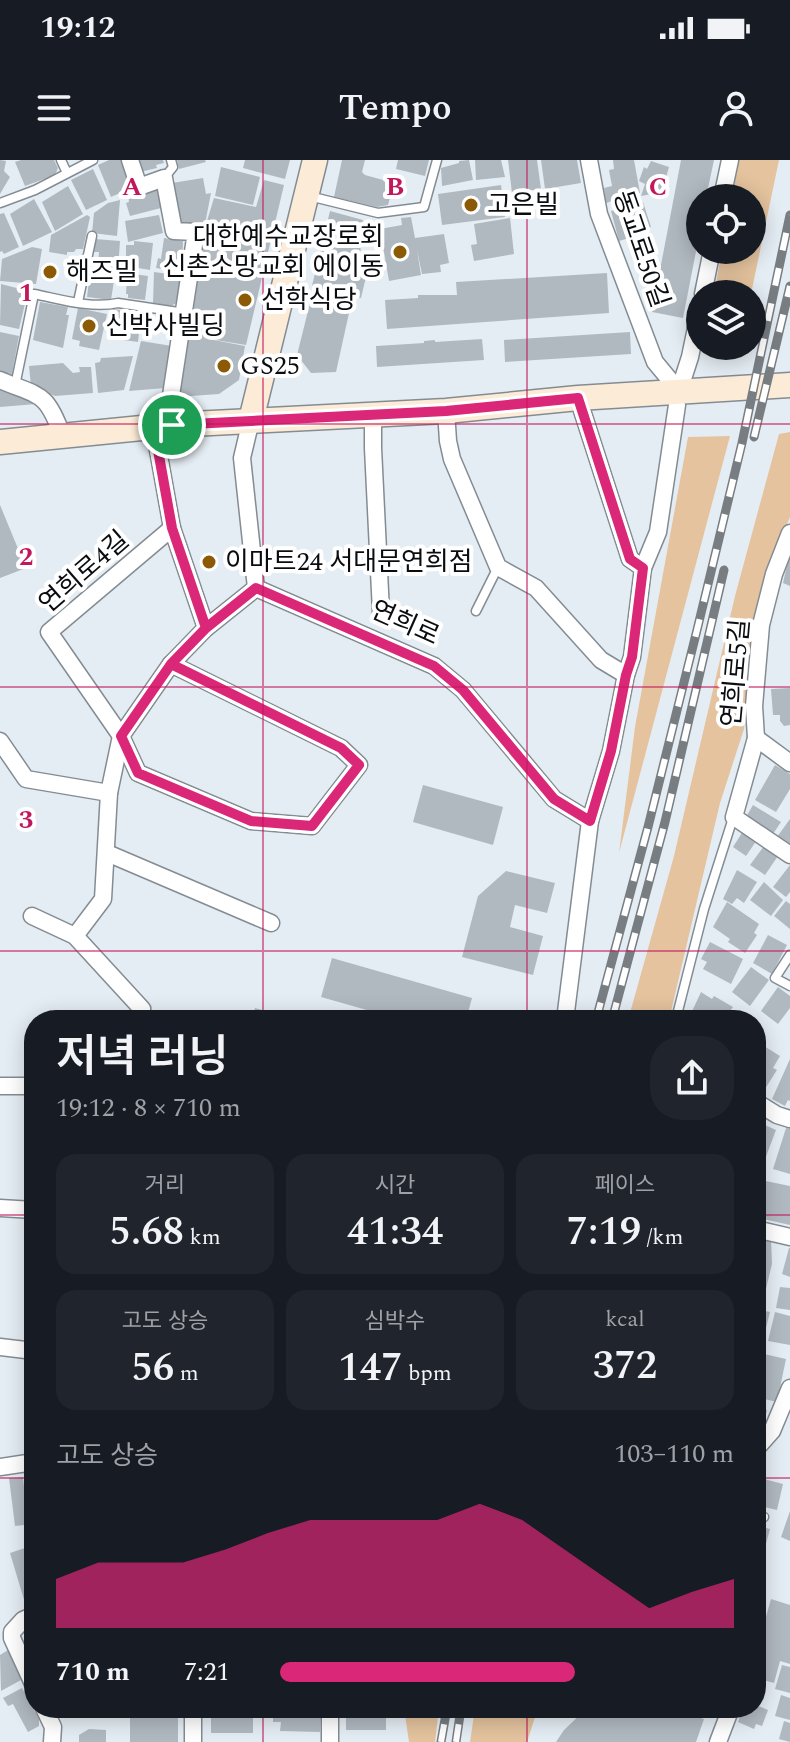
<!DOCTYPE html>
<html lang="ko">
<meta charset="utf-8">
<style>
body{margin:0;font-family:Spectral,"Noto Sans KR",serif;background:#20242c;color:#f1f3f6;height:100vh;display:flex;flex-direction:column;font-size:30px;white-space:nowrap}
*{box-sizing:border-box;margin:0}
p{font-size:26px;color:#9ea1a6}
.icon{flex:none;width:44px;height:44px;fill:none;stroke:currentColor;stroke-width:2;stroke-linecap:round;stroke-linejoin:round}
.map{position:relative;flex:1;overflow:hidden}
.sheet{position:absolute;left:24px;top:850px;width:742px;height:708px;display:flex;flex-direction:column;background:#171b24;border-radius:32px;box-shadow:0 4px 20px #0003}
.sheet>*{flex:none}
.controls{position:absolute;left:686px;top:24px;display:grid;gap:16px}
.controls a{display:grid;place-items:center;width:80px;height:80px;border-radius:50%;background:#171b24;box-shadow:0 4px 20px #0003;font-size:40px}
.pin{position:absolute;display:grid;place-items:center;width:68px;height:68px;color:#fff;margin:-34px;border:4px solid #fff;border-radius:50%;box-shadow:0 2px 8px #0007}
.round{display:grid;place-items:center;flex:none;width:84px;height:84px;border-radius:32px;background:#20242c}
.head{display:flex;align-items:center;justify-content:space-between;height:136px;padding:0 32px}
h1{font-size:44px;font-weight:600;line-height:60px}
.figures{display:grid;grid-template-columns:repeat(3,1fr);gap:12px;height:136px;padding:8px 32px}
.figures div{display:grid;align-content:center;border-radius:20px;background:#20242c;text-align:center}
.figures b{font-size:40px;font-weight:600}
.figures small{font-size:22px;font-weight:400}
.figures p{font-size:22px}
.chart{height:224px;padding:16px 32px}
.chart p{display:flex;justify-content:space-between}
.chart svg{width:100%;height:144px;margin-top:8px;fill:#db2777;opacity:.7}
ul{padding:0 32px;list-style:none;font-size:26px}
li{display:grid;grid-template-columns:128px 96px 1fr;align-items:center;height:60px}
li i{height:20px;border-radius:10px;background:#db2777}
.status{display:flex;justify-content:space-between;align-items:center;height:56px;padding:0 40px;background:#171b24;direction:ltr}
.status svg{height:22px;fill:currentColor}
header{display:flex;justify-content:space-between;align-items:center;height:104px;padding:0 32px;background:#171b24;font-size:36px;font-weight:600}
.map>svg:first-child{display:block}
.green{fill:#e4c39e}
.building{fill:#b1b9c0}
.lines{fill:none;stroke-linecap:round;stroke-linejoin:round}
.lane-casing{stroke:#848c93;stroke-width:11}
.street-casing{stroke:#848c93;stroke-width:19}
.secondary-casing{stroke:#848c93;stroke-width:27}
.lane{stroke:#fff;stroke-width:8}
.street{stroke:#fff;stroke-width:16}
.secondary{stroke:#fcecd7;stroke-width:24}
.rail-casing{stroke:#787d82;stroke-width:9}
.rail{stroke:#fff;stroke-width:6;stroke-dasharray:18;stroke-linecap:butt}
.route-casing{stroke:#fff;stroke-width:16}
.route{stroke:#db2777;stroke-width:10}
.grid{fill:none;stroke:#c2185b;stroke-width:2;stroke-opacity:0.55}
.poi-dot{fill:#8c5904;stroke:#fff;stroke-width:3}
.labels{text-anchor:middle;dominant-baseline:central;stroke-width:8;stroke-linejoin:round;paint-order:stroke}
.poi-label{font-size:26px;fill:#0a0c0f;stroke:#fff;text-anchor:start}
.street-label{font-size:26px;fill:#0a0c0f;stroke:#fff}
.grid-label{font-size:26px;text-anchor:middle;font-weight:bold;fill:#c2185b;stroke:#fff;stroke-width:8;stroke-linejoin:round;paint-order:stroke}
</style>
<div class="status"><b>19:12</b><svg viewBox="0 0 49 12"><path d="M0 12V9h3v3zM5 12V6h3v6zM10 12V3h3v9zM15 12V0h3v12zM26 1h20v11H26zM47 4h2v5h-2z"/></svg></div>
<header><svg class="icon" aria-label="menu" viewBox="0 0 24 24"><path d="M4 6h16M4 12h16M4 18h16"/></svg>Tempo<svg class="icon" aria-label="person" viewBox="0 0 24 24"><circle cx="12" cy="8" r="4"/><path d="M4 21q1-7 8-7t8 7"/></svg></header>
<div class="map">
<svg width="790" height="1582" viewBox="0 0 790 1582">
<rect width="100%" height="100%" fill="#e5edf4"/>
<!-- green -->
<g class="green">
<polygon points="739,0 779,0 751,134 714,134 722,90 752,90 752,38 732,38"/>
<polygon points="790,272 790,357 765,418 752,482 744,569 720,643 669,860 628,860 674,696 735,436 779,274"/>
<polygon points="730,276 619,693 635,567 688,277"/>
<polygon points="404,1548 439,1548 435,1582 409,1582"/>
<polygon points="475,1548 538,1548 527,1582 470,1582"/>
</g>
<!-- building -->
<g class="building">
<polygon points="0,0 6,1 4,11 10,17 0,34"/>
<polygon points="21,0 54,0 58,8 55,15 25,26 15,2"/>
<polygon points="109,0 122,0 134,27 111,37 98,5"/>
<polygon points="136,0 163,0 164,3 156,5 157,8 140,12"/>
<polygon points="177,0 205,0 206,2 179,9"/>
<polygon points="245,0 290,0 285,19 243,8"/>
<polygon points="342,0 365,0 362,12 365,15 394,23 388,45 377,47 334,37"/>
<polygon points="398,0 429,0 425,16 396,9"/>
<polygon points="469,0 473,20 442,26 441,8 459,3 459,1"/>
<polygon points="475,0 501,0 505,17 476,20"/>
<polygon points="508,0 537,0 541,29 512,33"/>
<polygon points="541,0 577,0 581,23 545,29"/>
<polygon points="613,0 634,0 640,33 606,43 604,28 612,26 609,10 614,9"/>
<polygon points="681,0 714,0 706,38 700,38 700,71 683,158 652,152"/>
<polygon points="651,1 669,7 662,32 641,36 645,24 639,21 644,7 647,9"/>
<polygon points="221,7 260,17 253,45 215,36"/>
<polygon points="93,9 107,40 86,50 71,20"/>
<polygon points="203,18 206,34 211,33 205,64 182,64 178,60 172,23"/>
<polygon points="264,20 284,25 246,185 203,178 245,186 239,220 219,234 177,237 200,82 212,73 213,66 206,64 214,38 256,47"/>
<polygon points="501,25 505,57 442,65 438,34"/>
<polygon points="68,26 83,54 55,71 42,42"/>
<polygon points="157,30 161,48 130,56 126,43 129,42 128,35"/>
<polygon points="34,39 52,72 23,86 10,54"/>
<polygon points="120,40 117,76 92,73 94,53 108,43"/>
<polygon points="643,42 651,67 634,72 636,76 619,81 611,51"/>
<polygon points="330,51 363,60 358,80 361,84 360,96 355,101 320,93"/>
<polygon points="4,53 19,87 4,94 2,91 0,92 0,54"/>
<polygon points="87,55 90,57 83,89 76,89 74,92 67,92 67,95 49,92 51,75"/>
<polygon points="159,55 163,73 128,82 125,61"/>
<polygon points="411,57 415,78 444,74 449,103 440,105 441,112 422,114 417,90 421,115 389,121 380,69 402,65 401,58"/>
<polygon points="510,58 514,94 474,101 471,85 477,84 474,64"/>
<polygon points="164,78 183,81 182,112 156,108 158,98 161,99"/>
<polygon points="95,79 120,81 118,110 98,105 99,92 94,92"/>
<polygon points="134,81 153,83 150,110 126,106 126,85 134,85"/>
<polygon points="32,87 42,89 36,124 0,121 2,99"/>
<polygon points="317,105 366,117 361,138 312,126"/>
<polygon points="99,112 115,114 111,140 87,137 90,113 99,114"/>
<polygon points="154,112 183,116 180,141 171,146 153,143"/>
<polygon points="127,113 148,116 145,140 128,138 128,134 126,134"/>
<polygon points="607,113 609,153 387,169 385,140 418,138 418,135 457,135 456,122"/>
<polygon points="1,124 28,131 19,169 0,165"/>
<polygon points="312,135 351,144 336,212 311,213 297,195"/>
<polygon points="40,142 68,147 66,155 69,155 63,188 33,180"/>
<polygon points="78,148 107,154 99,190 79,186 80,181 72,179"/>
<polygon points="113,149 141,153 138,182 109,178"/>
<polygon points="0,172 19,176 12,214 0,212"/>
<polygon points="630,172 631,194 505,202 504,180"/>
<polygon points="482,179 484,200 377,207 376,186 424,183 424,181 435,180 435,182"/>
<polygon points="141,181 172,186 165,228 129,231"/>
<polygon points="133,196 124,230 98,233 95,203 100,202 101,198"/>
<polygon points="63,203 73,213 80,212 79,207 91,207 93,233 55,236 43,231 43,228 31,226 29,206"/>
<polygon points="0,228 36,239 36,244 0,247"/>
<polygon points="0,345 26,408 0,418"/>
<polygon points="789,396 790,396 790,426 783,423"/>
<polygon points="790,528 790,565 784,566 780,561 780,555 773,555 771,529"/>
<polygon points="775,605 790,614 790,629 776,652 755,640"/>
<polygon points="423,625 503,647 493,685 413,662"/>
<polygon points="753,645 781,662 773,674 746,657"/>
<polygon points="790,659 790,687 777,677"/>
<polygon points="745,668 759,677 746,696 733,687"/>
<polygon points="764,686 778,696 765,715 750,705"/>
<polygon points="790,705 790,732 786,737 773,727"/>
<polygon points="737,710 757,722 744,743 737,738 732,744 723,739"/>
<polygon points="506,711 555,723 547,753 515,745 510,767 543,776 533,815 462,797 478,736"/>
<polygon points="764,722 783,740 771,756 750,740"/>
<polygon points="786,741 790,744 790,769 774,756"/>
<polygon points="727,742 759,764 754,773 757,775 745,793 728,782 730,779 713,767"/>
<polygon points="768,775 787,785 772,814 753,803"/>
<polygon points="710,782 743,799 731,824 703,809 707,802 701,799"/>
<polygon points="332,798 472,838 466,860 402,860 321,837"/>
<polygon points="751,807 769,820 750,846 732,832"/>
<polygon points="778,827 790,836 790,848 778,864 761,851"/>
<polygon points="701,832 712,839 714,836 733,847 724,860 688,860"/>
<polygon points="255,848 294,859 294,860 252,860"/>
<polygon points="756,881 780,896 773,908 777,910 761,935 756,932"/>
<polygon points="790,899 790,941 788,940 785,946 772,939"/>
<polygon points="756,961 776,970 761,1010 756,1008"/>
<polygon points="787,965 790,966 790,1014 773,1009"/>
<polygon points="756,1019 790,1026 790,1065 759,1058 762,1044 756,1043"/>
<polygon points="756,1077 771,1080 772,1104 764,1137 756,1135"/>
<polygon points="789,1088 790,1088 790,1117 782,1114"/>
<polygon points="780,1127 790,1128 790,1150 776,1148"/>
<polygon points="756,1149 770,1152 761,1188 756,1186"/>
<polygon points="775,1152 790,1156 790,1185 768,1181"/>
<polygon points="764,1194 786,1199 777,1242 756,1237"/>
<polygon points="756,1248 767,1250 763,1267 756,1265"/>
<polygon points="23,1317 25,1336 34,1335 34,1364 15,1366 9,1318"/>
<polygon points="756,1317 783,1324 777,1350 756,1345"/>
<polygon points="790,1351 790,1381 781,1377"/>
<polygon points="756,1365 770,1369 760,1406 756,1405"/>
<polygon points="34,1385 34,1440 25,1443 10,1393"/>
<polygon points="771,1439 790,1445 790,1504 780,1501 774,1523 756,1518 756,1492"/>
<polygon points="34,1474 34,1503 24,1479"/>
<polygon points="8,1490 21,1520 1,1531 0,1495"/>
<polygon points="782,1505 790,1507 790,1533 775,1529"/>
<polygon points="22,1528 39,1559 39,1566 28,1572 13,1544 8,1546 3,1538"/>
<polygon points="781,1535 790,1538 790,1560 775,1556"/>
<polygon points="756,1545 768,1550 762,1566 756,1564 754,1569 738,1562 743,1548 756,1548"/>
<rect x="130" y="1548" width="48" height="34"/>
<rect x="211" y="1548" width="42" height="25"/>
<polygon points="273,1548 321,1548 320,1572 280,1571 281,1562 273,1562"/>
<rect x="346" y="1548" width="40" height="22"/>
<polygon points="606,1548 668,1548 704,1559 696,1582 556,1582 564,1570 586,1549 602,1551"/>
<polygon points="784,1561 790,1563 790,1582 779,1579"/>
<polygon points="89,1569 106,1570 106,1582 79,1582 79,1575"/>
</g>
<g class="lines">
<defs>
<g id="lane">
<polyline points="61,0 67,13"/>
<polyline points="164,18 173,7 171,0"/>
<polyline points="309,36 378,53 424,47 437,0"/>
<polyline points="0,43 35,30 93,0"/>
<polyline points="78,142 92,76"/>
<path d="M15,226l19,-92c26,5 57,15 84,9l67,10"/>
<polyline points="476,451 498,407"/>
<polyline points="790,795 775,818 790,826"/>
<polyline points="678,851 704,749 733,658"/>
<polyline points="756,1355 764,1357"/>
</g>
<g id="street">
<polyline points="130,0 139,27 164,18 174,71 196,72 170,242 172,265"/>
<polyline points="589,0 599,54 655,202 679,231"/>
<polyline points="722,38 730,0"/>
<polyline points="703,134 712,90"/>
<path d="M0,220c40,17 46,11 62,55"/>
<polyline points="679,231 690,197 700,149"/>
<polyline points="578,238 630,399 643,408"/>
<polyline points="446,251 448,281 452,299 498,407 536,428 601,500 626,515"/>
<polyline points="373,255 373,288 381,452"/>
<polyline points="251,260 242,298 256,428 434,506 463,530 554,639 590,661"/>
<polyline points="154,268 172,368 206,468"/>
<polyline points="790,373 774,414 761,465 754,546 756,578 734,657 790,695"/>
<polyline points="171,504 341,588 359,605 312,666 251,661 138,613 121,576 49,472 172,368"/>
<polyline points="756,578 790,603"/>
<polyline points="0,581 26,619 109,633"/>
<polyline points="107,693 271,763"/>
<polyline points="32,756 75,776 142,849 136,860"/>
<polyline points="75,776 103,739 109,633 121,576 171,504 206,468 256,428"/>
<polyline points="565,860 590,661 611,591 626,515 632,497 643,408 658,372 677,245"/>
<polyline points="0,926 34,926"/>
<polyline points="756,942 777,955 790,959"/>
<polyline points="0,1048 34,1050"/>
<polyline points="756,1069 790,1077"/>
<polyline points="0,1187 34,1191"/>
<polyline points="756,1289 772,1271 790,1228"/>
<polyline points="0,1307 34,1302"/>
<polyline points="34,1455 23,1460 12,1472 12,1478 34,1526"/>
<polyline points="44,1548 53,1567 52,1582"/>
<polyline points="193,1582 193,1548"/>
<polyline points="330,1582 330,1548"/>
<polyline points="718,1582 731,1548"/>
</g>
<g id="secondary">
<polyline points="251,260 315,0"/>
<polyline points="0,282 172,265 446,251 578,238 790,225"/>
</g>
</defs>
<!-- lane casing -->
<use href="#lane" class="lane-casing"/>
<!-- street casing -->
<use href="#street" class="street-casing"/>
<!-- secondary casing -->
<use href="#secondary" class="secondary-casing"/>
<!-- lane -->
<use href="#lane" class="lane"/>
<!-- street -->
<use href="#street" class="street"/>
<!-- secondary -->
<use href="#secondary" class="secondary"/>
<defs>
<g id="rail">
<polyline points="754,277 790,126"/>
<polyline points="596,860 648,667 697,470 742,283 790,55"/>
<polyline points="612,860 665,662 724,410"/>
<polyline points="441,1582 447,1548"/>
<polyline points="456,1582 461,1548"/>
</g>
</defs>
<!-- rail casing -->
<use href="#rail" class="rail-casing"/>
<!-- rail -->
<use href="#rail" class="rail"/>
</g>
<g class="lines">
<defs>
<polyline id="route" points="172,265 154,268 172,368 206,468 171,504 121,576 138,613 251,661 312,666 359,605 341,588 171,504 206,468 256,428 434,506 463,530 554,639 590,661 611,591 626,515 632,497 643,408 630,399 578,238 446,251 172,265"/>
</defs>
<!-- route casing -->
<use href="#route" class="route-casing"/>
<!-- route -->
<use href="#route" class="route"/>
</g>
<!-- grid -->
<path class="grid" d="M263,0v860M527,0v860M0,264h790M0,527h790M0,791h790M0,1055h34M756,1055h34M0,1318h34M756,1318h34M263,1548v34M527,1548v34"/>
<!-- markers -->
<g class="poi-dot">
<circle cx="471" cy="45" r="8"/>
<circle cx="400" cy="92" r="8"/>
<circle cx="50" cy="112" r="8"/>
<circle cx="245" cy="140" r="8"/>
<circle cx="89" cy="166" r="8"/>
<circle cx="224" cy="206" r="8"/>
<circle cx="209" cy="402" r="8"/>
</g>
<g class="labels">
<!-- poi labels -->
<g class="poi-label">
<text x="487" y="45">고은빌</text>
<text x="384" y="77" text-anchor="end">대한예수교장로회<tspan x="384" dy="30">신촌소망교회 에이동</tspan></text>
<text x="66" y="112">해즈밀</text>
<text x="261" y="140">선학식당</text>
<text x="105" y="166">신박사빌딩</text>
<text x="240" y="206">GS25</text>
<text x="225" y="402">이마트24 서대문연희점</text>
</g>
<!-- street labels -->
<g class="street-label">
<text transform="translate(641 89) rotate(71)">동교로50길</text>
<text transform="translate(84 412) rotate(-41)">연희로4길</text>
<text transform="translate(405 463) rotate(24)">연희로</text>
<text transform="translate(736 513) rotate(-85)">연희로5길</text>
</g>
</g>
<g class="grid-label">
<text x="132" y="35">A</text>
<text x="395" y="35">B</text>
<text x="658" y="35">C</text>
<text x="26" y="141">1</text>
<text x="26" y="405">2</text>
<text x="26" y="668">3</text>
</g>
</svg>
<div class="controls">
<a><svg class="icon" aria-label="locate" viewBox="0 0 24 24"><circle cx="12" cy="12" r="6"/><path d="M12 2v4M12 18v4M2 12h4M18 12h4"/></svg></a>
<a><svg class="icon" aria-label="layers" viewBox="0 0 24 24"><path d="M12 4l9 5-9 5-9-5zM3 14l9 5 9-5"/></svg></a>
</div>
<div class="pin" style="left:172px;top:265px;background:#1e9e55"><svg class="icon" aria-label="arrive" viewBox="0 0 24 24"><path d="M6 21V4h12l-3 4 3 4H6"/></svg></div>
<section class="sheet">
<div class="head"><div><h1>저녁 러닝</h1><p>19:12 · 8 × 710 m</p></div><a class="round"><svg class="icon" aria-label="share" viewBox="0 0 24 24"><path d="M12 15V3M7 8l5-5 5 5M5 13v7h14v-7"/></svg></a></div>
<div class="figures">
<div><p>거리</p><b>5.68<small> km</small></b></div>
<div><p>시간</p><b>41:34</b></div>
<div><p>페이스</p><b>7:19<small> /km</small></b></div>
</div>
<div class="figures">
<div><p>고도 상승</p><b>56<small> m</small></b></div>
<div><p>심박수</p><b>147<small> bpm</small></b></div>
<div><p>kcal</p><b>372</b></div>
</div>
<div class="chart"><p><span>고도 상승</span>103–110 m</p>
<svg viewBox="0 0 160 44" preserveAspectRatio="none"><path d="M0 44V29L10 24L20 24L30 24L40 20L50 15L60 11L70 11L80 11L90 11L100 6L110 11L120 20L130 29L140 38L150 33L160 29V44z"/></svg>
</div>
<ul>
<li><b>710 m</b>7:21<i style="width:65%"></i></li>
</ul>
</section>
</div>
